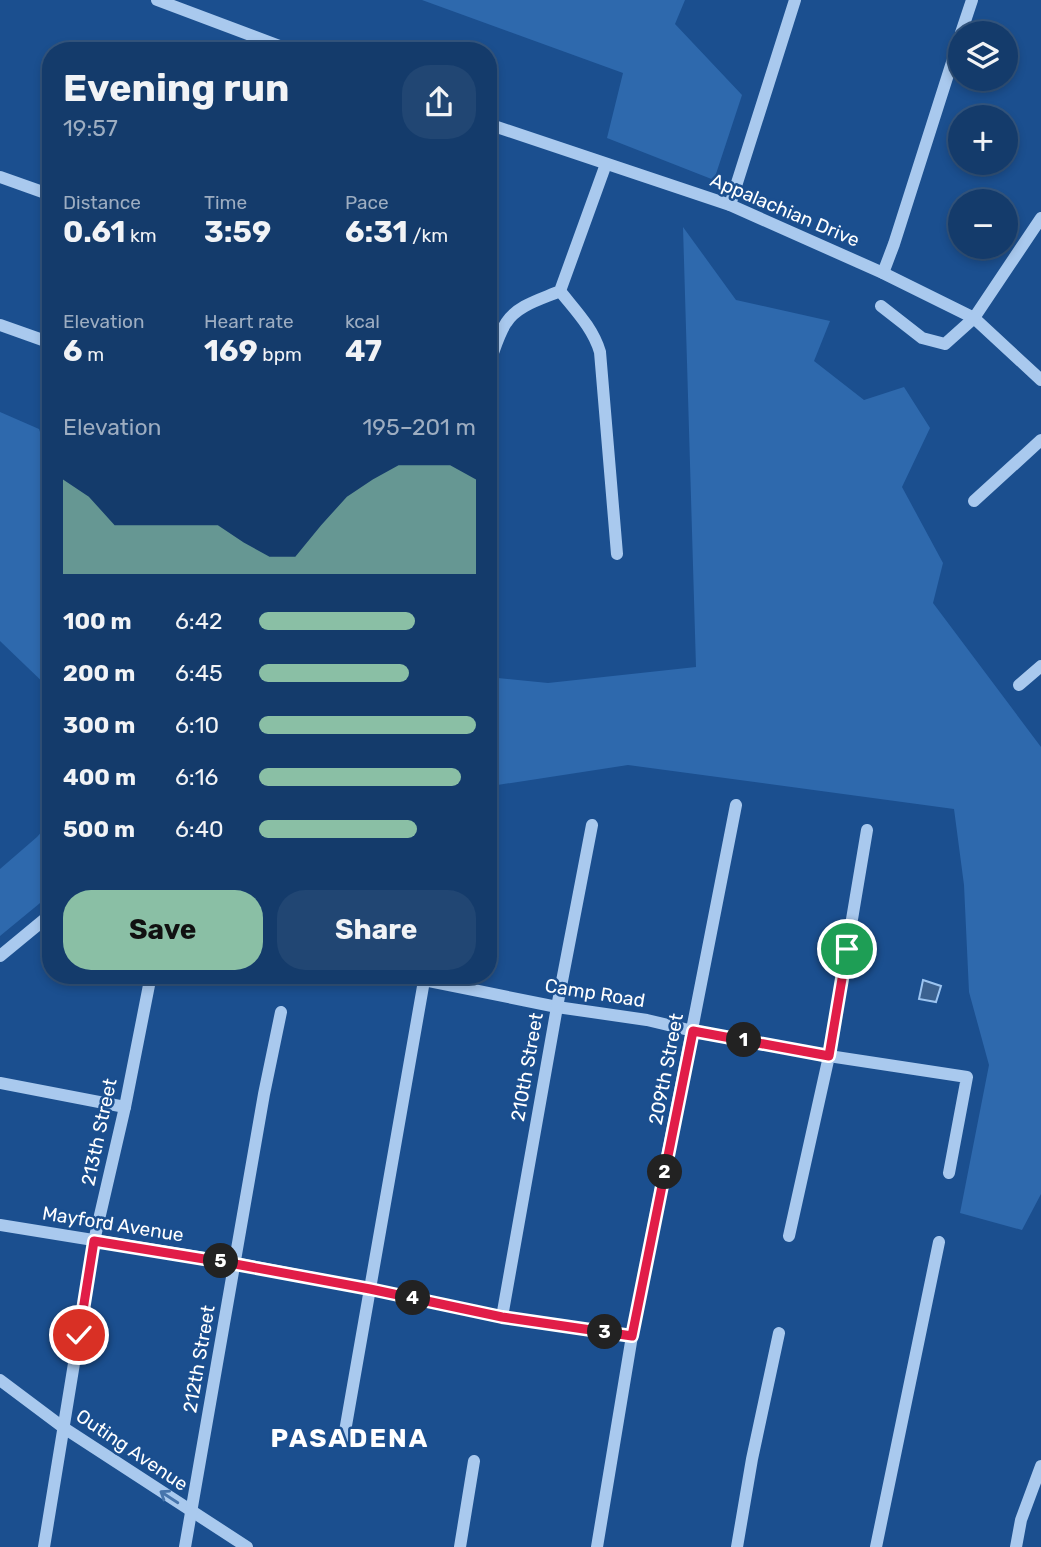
<!DOCTYPE html>
<meta charset="utf-8">
<style>
body{margin:0;font-family:Rubik,sans-serif;background:#214673;color:#f1f3f6;height:100vh;display:flex;flex-direction:column;font-size:26px;white-space:nowrap}
*{box-sizing:border-box;margin:0}
p{font-size:23px;color:#9dadc1}
.icon{flex:none;width:38px;height:38px;fill:none;stroke:currentColor;stroke-width:2;stroke-linecap:round;stroke-linejoin:round}
.map{position:relative;flex:1;overflow:hidden}
.sheet{position:absolute;left:42px;top:42px;width:455px;height:942px;display:flex;flex-direction:column;background:#143b6b;border-radius:28px;box-shadow:0 4px 10px #0003,0 0 0 2px #33557e}
.sheet>*{flex:none}
.controls{position:absolute;left:948px;top:21px;display:grid;gap:14px}
.controls a{display:grid;place-items:center;width:70px;height:70px;border-radius:50%;background:#143b6b;box-shadow:0 4px 10px #0003,0 0 0 2px #33557e;font-size:35px}
.pin{position:absolute;display:grid;place-items:center;width:60px;height:60px;color:#fff;margin:-30px;border:4px solid #fff;border-radius:50%;box-shadow:0 2px 7px #0007}
.km{position:absolute;width:35px;height:35px;margin:-18px;border-radius:50%;background:#222;color:#fff;font-size:19px;line-height:35px;text-align:center}
.round{display:grid;place-items:center;flex:none;width:74px;height:74px;border-radius:28px;background:#214673}
.headline{display:flex;align-items:center;justify-content:space-between;height:119px;padding:0 21px}
h1{font-size:38px;font-weight:700;line-height:52px}
.stats{display:grid;grid-template-columns:repeat(3,1fr);gap:10px;height:119px;padding:7px 21px}
.stats div{display:grid;align-content:center}
.stats b{font-size:30px;font-weight:700}
.stats small{font-size:19px;font-weight:400}
.stats p{font-size:19px}
.chart{height:196px;padding:14px 21px}
.chart p{display:flex;justify-content:space-between}
.chart svg{width:100%;height:126px;margin-top:7px;fill:#8abfa5;opacity:.7}
.action{display:flex;gap:14px;margin-top:auto;padding:14px 21px}
.action a{flex:1;height:80px;border-radius:28px;background:#8abfa5;color:#111;font-size:28px;font-weight:700;line-height:80px;text-align:center}
.action a+a{background:#214673;color:#f1f3f6}
ul{padding:0 21px;list-style:none;font-size:23px}
li{display:grid;grid-template-columns:112px 84px 1fr;align-items:center;height:52px}
li i{height:18px;border-radius:9px;background:#8abfa5}
.map>svg:first-child{display:block}
.green{fill:#2e69ad}
.water{fill:#3c6290;stroke:#9cc4f0;stroke-width:2}
.lines{fill:none;stroke-linecap:round;stroke-linejoin:round}
.minor{stroke:#a9c9ee;stroke-width:12}
.oneway{stroke:#4674ac}
.route-casing{stroke:#fff;stroke-width:14}
.route{stroke:#e11d48;stroke-width:9}
.labels{text-anchor:middle;dominant-baseline:central;stroke-width:5;stroke-linejoin:round;paint-order:stroke}
.street-label{font-size:19px;fill:#fff;stroke:#1b4f8f}
.district-label{font-size:26px;font-weight:bold;letter-spacing:2px;fill:#fff;stroke:#1b4f8f}
</style>
<div class="map">
<svg width="1041" height="1547" viewBox="0 0 1041 1547">
<rect width="100%" height="100%" fill="#1b4f8f"/>
<!-- green -->
<g class="green">
<polygon points="422,0 685,0 675,24 742,95 714,180 607,138 623,73"/>
<polygon points="683,227 736,300 830,321 814,361 864,400 904,387 930,428 902,487 943,563 933,603 1041,747 1041,1194 1022,1230 960,1213 989,1065 969,992 964,885 954,809 628,765 491,786 488,787 488,677 548,683 696,667"/>
<polygon points="0,412 39,429 51,463 51,690 0,641"/>
<polygon points="51,821 51,894 0,936 0,869 37,837"/>
</g>
<!-- water -->
<polygon class="water" points="923,980 941,986 936,1002 919,999"/>
<g class="lines">
<!-- minor -->
<g class="minor">
<polyline points="157,0 293,51"/>
<polyline points="961,33 972,0"/>
<polyline points="488,124 730,205 883,273 974,318 1041,380"/>
<polyline points="0,177 51,195"/>
<polyline points="730,205 795,0"/>
<polyline points="883,273 894,244 961,34"/>
<path d="M560,291c15,19 33,37 40,61l17,202"/>
<polyline points="881,306 922,338 945,344 974,318 1041,218"/>
<polyline points="0,325 51,343"/>
<path d="M488,366c6,-14 10,-31 18,-43 11,-18 36,-24 54,-32l46,-127"/>
<polyline points="974,501 1041,440"/>
<polyline points="1019,685 1041,666"/>
<polyline points="0,956 51,914"/>
<polyline points="424,980 557,1007 647,1020 693,1031 829,1056 967,1077 949,1173"/>
<polyline points="0,1083 125,1107"/>
<polyline points="0,1225 235,1263 370,1289 502,1317 632,1336"/>
<polyline points="789,1236 829,1056 867,830"/>
<polyline points="502,1317 557,1007 592,825"/>
<polyline points="0,1380 64,1428 247,1547"/>
<polyline points="344,1437 425,975"/>
<polyline points="44,1547 94,1241 125,1107 151,975"/>
<polyline points="185,1547 264,1094 281,1012"/>
<polyline points="460,1547 474,1461"/>
<polyline points="597,1547 632,1336 736,805"/>
<polyline points="737,1547 752,1459 779,1333"/>
<polyline points="876,1547 939,1242"/>
<polyline points="1016,1547 1021,1520 1041,1466"/>
</g>
</g>
<!-- one-way arrows -->
<defs><path id="oneway-shaft" d="M-6 0H5M1.5-3L5.5 0L1.5 3" fill="none" stroke-width="1.6" stroke-linecap="round" stroke-linejoin="round" transform="scale(1.75)"/></defs>
<use class="oneway" href="#oneway-shaft" transform="translate(169 1497) rotate(-147)"/>
<g class="lines">
<defs>
<polyline id="route" points="79,1335 94,1241 235,1264 370,1289 502,1317 632,1336 693,1031 829,1056 847,949"/>
</defs>
<!-- route casing -->
<use href="#route" class="route-casing"/>
<!-- route -->
<use href="#route" class="route"/>
</g>
<g class="labels">
<!-- street labels -->
<g class="street-label">
<text transform="translate(785 210) rotate(23)">Appalachian Drive</text>
<text transform="translate(595 993) rotate(9)">Camp Road</text>
<text transform="translate(527 1067) rotate(-80)">210th Street</text>
<text transform="translate(666 1069) rotate(-79)">209th Street</text>
<text transform="translate(99 1132) rotate(-78)">213th Street</text>
<text transform="translate(113 1224) rotate(9)">Mayford Avenue</text>
<text transform="translate(199 1359) rotate(-80)">212th Street</text>
<text transform="translate(132 1450) rotate(34)">Outing Avenue</text>
</g>
<!-- district labels -->
<g class="district-label">
<text x="350" y="1438">PASADENA</text>
</g>
</g>
</svg>
<div class="controls">
<a><svg class="icon" aria-label="layers" viewBox="0 0 24 24"><path d="M12 4l9 5-9 5-9-5zM3 14l9 5 9-5"/></svg></a>
<a>+</a>
<a>−</a>
</div>
<div class="pin" style="left:847px;top:949px;background:#1e9e55"><svg class="icon" aria-label="arrive" viewBox="0 0 24 24"><path d="M6 21V4h12l-3 4 3 4H6"/></svg></div>
<div class="pin" style="left:79px;top:1335px;background:#d93025"><svg class="icon" aria-label="check" viewBox="0 0 24 24"><path d="M5 12l5 5 9-10"/></svg></div>
<b class="km" style="left:744px;top:1040px">1</b>
<b class="km" style="left:665px;top:1172px">2</b>
<b class="km" style="left:605px;top:1332px">3</b>
<b class="km" style="left:413px;top:1298px">4</b>
<b class="km" style="left:221px;top:1261px">5</b>
<section class="sheet">
<div class="headline"><div><h1>Evening run</h1><p>19:57</p></div><a class="round"><svg class="icon" aria-label="share" viewBox="0 0 24 24"><path d="M12 15V3M7 8l5-5 5 5M5 13v7h14v-7"/></svg></a></div>
<div class="stats">
<div><p>Distance</p><b>0.61<small> km</small></b></div>
<div><p>Time</p><b>3:59</b></div>
<div><p>Pace</p><b>6:31<small> /km</small></b></div>
</div>
<div class="stats">
<div><p>Elevation</p><b>6<small> m</small></b></div>
<div><p>Heart rate</p><b>169<small> bpm</small></b></div>
<div><p>kcal</p><b>47</b></div>
</div>
<div class="chart"><p><span>Elevation</span>195–201 m</p>
<svg viewBox="0 0 160 44" preserveAspectRatio="none"><path d="M0 44V11L10 17L20 27L30 27L40 27L50 27L60 27L70 33L80 38L90 38L100 27L110 17L120 11L130 6L140 6L150 6L160 11V44z"/></svg>
</div>
<ul>
<li><b>100 m</b>6:42<i style="width:72%"></i></li>
<li><b>200 m</b>6:45<i style="width:69%"></i></li>
<li><b>300 m</b>6:10<i style="width:100%"></i></li>
<li><b>400 m</b>6:16<i style="width:93%"></i></li>
<li><b>500 m</b>6:40<i style="width:73%"></i></li>
</ul>
<div class="action"><a>Save</a><a>Share</a></div>
</section>
</div>
